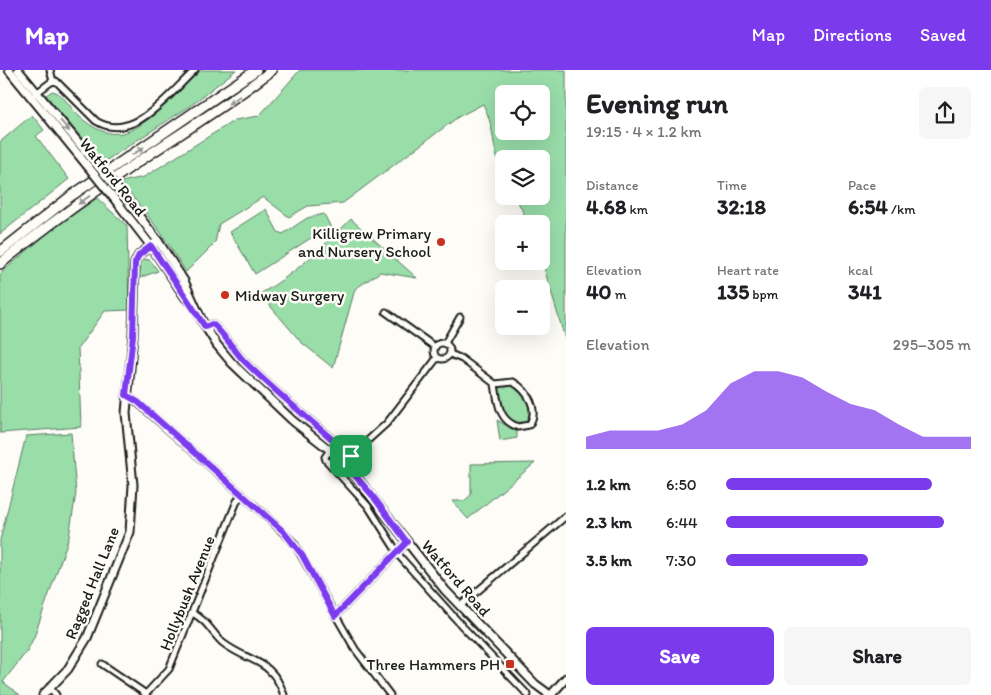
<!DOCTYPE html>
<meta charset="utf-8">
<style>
body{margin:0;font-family:Itim,sans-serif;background:#f6f6f6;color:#202124;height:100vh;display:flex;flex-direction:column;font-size:19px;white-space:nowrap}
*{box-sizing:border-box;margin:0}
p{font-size:16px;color:#757577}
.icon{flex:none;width:28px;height:28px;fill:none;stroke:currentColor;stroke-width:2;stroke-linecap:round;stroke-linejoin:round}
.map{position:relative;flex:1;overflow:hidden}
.details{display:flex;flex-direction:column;background:#fff;width:425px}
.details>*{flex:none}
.fabs{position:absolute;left:495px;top:15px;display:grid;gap:10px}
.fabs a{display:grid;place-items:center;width:55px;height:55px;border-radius:8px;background:#fff;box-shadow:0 5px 20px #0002;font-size:25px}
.pin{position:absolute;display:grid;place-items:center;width:42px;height:42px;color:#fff;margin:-21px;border-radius:10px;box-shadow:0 2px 8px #0006}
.round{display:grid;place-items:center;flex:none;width:52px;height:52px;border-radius:8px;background:#f6f6f6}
.headline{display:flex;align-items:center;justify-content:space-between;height:85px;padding:0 20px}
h1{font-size:28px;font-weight:800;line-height:38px}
.figures{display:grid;grid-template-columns:repeat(3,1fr);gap:8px;height:85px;padding:5px 20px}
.figures div{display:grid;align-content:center}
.figures b{font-size:21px;font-weight:800}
.figures small{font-size:14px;font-weight:400}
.figures p{font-size:14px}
.chart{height:140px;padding:10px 20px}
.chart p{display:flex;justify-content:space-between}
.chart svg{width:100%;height:90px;margin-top:5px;fill:#7c3aed;opacity:.7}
.primary-button{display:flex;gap:10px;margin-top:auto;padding:10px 20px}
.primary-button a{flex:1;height:58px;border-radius:8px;background:#7c3aed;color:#fff;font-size:20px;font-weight:800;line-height:58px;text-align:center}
.primary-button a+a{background:#f6f6f6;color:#202124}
ul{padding:0 20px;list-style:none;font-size:16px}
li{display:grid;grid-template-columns:80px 60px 1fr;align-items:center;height:38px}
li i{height:12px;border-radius:6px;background:#7c3aed}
header{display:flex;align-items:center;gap:30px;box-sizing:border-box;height:70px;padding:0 25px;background:#7c3aed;color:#fff}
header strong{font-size:24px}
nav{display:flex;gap:28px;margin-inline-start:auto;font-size:18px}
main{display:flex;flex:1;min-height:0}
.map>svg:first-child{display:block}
.green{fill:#99dda9;stroke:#5a7c62;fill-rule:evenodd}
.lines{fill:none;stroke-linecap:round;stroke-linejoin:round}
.street-casing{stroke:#1c1c1c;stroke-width:9}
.secondary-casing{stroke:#1c1c1c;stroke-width:11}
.highway-casing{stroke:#1c1c1c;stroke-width:12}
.street{stroke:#fdfcf7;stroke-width:5}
.secondary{stroke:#fdfcf7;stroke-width:7}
.highway{stroke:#fdfcf7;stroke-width:9}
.secondary-bridge-casing{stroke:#1c1c1c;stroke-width:11;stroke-linecap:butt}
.secondary-bridge{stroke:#fdfcf7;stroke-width:7}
.oneway{fill:#989794}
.route-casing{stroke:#fff;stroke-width:10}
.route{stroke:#7c3aed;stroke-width:6}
.poi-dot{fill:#c8321e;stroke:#fdfcf7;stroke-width:2}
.labels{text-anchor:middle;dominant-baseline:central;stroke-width:5;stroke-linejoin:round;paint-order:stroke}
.street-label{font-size:16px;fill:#1c1c1c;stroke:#fdfcf7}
.poi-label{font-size:16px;fill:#1c1c1c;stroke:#fdfcf7;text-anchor:end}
</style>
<header>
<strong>Map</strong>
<nav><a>Map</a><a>Directions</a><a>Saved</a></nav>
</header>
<main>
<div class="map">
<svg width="566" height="625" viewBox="0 0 566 625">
<rect width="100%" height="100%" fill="#fdfcf7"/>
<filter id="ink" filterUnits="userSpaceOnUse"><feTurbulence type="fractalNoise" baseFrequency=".02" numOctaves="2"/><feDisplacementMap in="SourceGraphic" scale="10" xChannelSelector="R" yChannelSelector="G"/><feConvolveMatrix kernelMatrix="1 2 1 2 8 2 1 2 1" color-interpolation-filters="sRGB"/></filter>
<g filter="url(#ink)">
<!-- green -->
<g class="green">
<path d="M201,0h35l-46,36 -88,57 -56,-68 6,-4c11,1 19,19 28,26 38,33 60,11 90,-18 10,-10 21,-20 31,-29z"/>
<path d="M300,0h266v272l-25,-84v-34h-12l-14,-28h26v-37h-37v16c-14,-26 -7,-44 -21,-71l-25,13 -115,86 -35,3 -19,11 -26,-20 -44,27 -4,19 -29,29 -25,-39 -40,-51 23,-5 91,-57 24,-4zM504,24h37v37h-37z"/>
<polygon points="32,45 44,60 36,66 69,109 0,164 0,72"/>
<polygon points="97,128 127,156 129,240 105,241 78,278 81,357 0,363 0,204 51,160"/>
<polygon points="266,139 278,162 283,164 307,148 324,144 331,158 314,166 255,204 230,162"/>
<path d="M351,149l66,59 -37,-6 -25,17 -22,79 -32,-26 -41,-48c35,-20 63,-47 91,-75z"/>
<polygon points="141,189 150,190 158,201 139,208"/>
<path d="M511,314c14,6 19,17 19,31l-6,9 -15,-5 -8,-11 -2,-21 1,-2z"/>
<polygon points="497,350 517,362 517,368 500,371"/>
<polygon points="71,363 76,423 69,467 34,567 27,581 3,612 20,625 0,625 0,470 26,366"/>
<polygon points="535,393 468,449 452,431 464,431 471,425 471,394"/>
</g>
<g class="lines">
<defs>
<g id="street">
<polyline points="50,0 53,11"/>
<path d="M35,24l16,-12 5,-1 40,40c37,23 74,-28 99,-51"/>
<polyline points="386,242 435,277"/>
<path d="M205,257l7,-3c6,2 25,30 32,37 34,34 72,63 107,95"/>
<circle cx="442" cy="281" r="8"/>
<polyline points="445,273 460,247"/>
<path d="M450,284l12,5 33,25c3,18 3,36 23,43l11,-2c11,-16 -2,-35 -16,-43l-18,2"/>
<polyline points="126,325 138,333 263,443 294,473 355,579 390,625"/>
<polyline points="330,380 325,387 326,390 368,436 401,488 463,557 528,625"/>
<polyline points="343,393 387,353 437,288"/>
<polyline points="460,536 566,446"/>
<path d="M192,543c14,6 20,20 31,30 26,20 49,15 61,52"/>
<polyline points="335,546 407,472"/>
<polyline points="102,594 146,624"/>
<polyline points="50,618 56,625"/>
<polyline points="145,625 169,599 237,431 242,424"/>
</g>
<g id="secondary">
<polyline points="9,0 86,94"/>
<polyline points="18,0 92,89"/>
<polyline points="125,128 158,171 184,211 202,251 217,275 232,293 293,351 330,380 354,404 445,520 535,614 550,625"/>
<polyline points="117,132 151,176 185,227 193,234"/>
<polyline points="43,625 68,599 87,568 130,462 133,415 126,343 133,265 135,193 139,185 158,171"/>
<polyline points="551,625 566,608"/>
</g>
<g id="highway">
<polyline points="0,182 71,126 256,0"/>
<path d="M0,194c39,-32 80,-62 122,-91 50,-35 102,-65 150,-103"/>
</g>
</defs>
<!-- street casing -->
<use href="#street" class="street-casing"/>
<!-- secondary casing -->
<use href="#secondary" class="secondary-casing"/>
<!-- highway casing -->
<use href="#highway" class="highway-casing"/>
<!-- street -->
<use href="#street" class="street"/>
<!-- secondary -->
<use href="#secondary" class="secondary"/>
<!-- highway -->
<use href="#highway" class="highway"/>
<defs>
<g id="secondary-bridge">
<polyline points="92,89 125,128"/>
<polyline points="86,94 117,132"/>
</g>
</defs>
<!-- secondary-bridge casing -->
<use href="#secondary-bridge" class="secondary-bridge-casing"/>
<!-- secondary-bridge -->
<use href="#secondary-bridge" class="secondary-bridge"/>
</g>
<!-- one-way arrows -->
<defs><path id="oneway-solid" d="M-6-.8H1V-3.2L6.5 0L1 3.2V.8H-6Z" transform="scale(1.25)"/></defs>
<g class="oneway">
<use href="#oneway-solid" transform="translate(234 30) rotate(145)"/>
<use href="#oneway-solid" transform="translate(65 56) rotate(50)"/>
<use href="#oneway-solid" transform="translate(138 81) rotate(-34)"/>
<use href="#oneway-solid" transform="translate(84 130) rotate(144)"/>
</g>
</g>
<g class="lines" filter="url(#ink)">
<defs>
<path id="route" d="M151,176c18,27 37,53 54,81l7,-3c6,2 25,30 32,37 34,34 72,63 107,95l-7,7 28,32 35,47 -72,74 -33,-61 -19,-24 -145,-129 -12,-7 7,-59 2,-73 4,-8z"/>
</defs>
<!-- route casing -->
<use href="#route" class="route-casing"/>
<!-- route -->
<use href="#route" class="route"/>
</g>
<!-- markers -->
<g class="poi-dot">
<circle cx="441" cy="172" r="5"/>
<circle cx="225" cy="225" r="5"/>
<rect x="505" y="589" width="10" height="10" rx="2.5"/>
</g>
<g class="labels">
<!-- street labels -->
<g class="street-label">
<text transform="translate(113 107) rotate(51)">Watford Road</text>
<text transform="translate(456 508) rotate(49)">Watford Road</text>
<text transform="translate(92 513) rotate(-68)">Ragged Hall Lane</text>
<text transform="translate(187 523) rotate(-68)">Hollybush Avenue</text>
</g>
<!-- poi labels -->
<g class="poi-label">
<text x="431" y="163">Killigrew Primary<tspan x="431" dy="18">and Nursery School</tspan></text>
<text x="235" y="225" text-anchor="start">Midway Surgery</text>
<text x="500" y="594">Three Hammers PH</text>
</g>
</g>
</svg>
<div class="fabs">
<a><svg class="icon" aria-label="locate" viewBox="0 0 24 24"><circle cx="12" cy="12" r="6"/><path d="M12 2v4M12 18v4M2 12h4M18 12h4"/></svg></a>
<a><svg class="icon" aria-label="layers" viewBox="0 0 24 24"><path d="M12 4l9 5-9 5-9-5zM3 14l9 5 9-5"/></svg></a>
<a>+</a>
<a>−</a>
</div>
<div class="pin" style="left:351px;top:386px;background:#1e9e55"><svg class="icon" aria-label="arrive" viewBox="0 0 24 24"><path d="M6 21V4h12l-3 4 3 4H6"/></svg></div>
</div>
<section class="details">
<div class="headline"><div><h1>Evening run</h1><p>19:15 · 4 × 1.2 km</p></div><a class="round"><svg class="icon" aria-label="share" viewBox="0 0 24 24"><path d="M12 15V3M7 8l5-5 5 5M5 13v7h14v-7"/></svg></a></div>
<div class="figures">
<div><p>Distance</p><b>4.68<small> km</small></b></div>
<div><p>Time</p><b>32:18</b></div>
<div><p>Pace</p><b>6:54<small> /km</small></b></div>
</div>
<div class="figures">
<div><p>Elevation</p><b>40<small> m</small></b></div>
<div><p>Heart rate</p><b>135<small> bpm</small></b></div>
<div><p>kcal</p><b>341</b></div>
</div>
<div class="chart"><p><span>Elevation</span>295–305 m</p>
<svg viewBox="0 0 160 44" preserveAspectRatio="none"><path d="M0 44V38L10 35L20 35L30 35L40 32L50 25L60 12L70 6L80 6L90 9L100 16L110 22L120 25L130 32L140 38L150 38L160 38V44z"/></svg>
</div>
<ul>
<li><b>1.2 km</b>6:50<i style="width:84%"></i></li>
<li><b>2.3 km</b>6:44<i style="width:89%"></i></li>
<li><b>3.5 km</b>7:30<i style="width:58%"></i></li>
</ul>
<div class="primary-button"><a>Save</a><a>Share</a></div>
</section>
</main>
